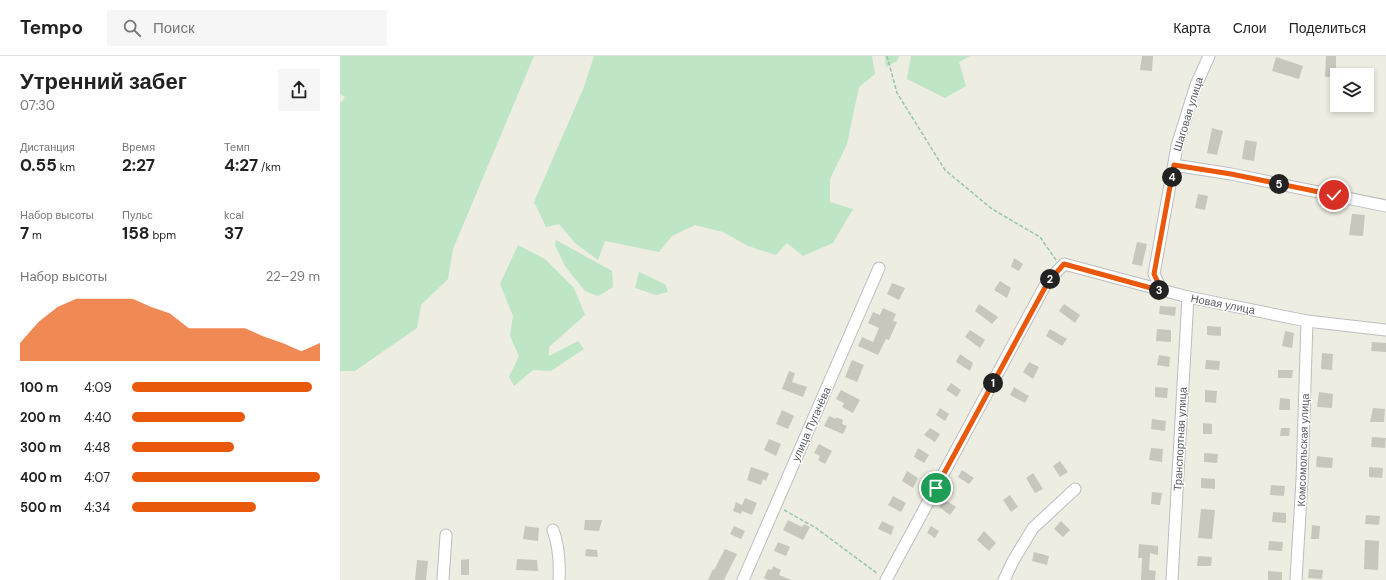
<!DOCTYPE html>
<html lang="ru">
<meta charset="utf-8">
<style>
body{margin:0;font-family:"DM Sans",sans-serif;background:#f6f6f6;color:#222;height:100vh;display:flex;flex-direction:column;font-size:15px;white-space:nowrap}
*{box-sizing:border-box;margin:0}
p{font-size:13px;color:#767676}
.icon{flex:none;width:22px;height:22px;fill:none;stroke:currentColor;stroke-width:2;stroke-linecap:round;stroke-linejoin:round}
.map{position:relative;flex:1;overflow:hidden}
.sheet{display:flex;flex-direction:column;background:#fff;width:340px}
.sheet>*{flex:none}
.fabs{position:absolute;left:990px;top:12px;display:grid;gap:8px}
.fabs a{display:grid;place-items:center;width:44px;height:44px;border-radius:0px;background:#fff;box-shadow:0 2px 6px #0003;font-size:20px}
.pin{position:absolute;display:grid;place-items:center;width:34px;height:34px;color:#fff;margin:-17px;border:2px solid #fff;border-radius:50%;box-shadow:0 1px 4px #0007}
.km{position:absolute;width:20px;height:20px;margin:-10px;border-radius:50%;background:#222;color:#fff;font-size:11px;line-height:20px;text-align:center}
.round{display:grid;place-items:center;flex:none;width:42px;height:42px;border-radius:0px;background:#f6f6f6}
.summary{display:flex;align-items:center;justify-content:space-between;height:68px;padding:0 20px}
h1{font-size:22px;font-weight:700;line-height:30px}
.metrics{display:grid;grid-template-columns:repeat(3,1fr);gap:6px;height:68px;padding:4px 20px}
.metrics div{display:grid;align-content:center}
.metrics b{font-size:17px;font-weight:700}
.metrics small{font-size:11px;font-weight:400}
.metrics p{font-size:11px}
.chart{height:112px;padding:8px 20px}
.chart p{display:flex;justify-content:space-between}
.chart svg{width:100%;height:72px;margin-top:4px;fill:#ea580c;opacity:.7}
ul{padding:0 20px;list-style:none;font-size:13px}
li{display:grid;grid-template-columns:64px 48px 1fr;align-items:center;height:30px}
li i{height:10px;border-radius:5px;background:#ea580c}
header{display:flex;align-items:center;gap:24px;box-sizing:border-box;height:56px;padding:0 20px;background:#fff;border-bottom:1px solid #e0e0e0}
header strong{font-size:19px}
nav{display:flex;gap:22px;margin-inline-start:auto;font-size:14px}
.search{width:280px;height:36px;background:#f6f6f6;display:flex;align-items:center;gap:10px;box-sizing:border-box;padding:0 14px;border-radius:0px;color:#767676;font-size:15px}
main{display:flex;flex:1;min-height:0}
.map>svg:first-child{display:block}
.green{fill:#bde5c6}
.building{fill:#c8c7be}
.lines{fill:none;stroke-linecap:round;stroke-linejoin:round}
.minor-casing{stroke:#bcbdc3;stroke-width:13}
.path{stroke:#96c6ae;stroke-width:1.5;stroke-dasharray:4 2;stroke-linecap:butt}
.minor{stroke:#fff;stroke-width:11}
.route-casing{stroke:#fff;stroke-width:8}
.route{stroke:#ea580c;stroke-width:5}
.labels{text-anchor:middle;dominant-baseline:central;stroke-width:3;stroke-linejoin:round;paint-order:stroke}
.street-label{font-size:11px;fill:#5a5c62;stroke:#fff}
</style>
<header>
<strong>Tempo</strong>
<div class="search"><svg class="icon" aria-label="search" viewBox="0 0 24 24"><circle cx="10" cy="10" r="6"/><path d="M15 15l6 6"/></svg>Поиск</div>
<nav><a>Карта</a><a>Слои</a><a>Поделиться</a></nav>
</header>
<main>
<section class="sheet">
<div class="summary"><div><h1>Утренний забег</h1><p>07:30</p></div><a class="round"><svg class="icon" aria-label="share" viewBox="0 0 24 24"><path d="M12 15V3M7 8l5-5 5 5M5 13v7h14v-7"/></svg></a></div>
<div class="metrics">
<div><p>Дистанция</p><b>0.55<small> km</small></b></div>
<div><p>Время</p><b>2:27</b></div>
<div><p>Темп</p><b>4:27<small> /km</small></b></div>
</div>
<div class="metrics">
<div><p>Набор высоты</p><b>7<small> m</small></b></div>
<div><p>Пульс</p><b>158<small> bpm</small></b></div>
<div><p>kcal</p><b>37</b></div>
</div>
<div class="chart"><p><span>Набор высоты</span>22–29 m</p>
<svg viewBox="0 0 160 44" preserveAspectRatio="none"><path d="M0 44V33L10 20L20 11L30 6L40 6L50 6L60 6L70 11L80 15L90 24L100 24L110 24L120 24L130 29L140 33L150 38L160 33V44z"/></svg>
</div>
<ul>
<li><b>100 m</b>4:09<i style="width:96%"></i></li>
<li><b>200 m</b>4:40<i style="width:60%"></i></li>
<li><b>300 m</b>4:48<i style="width:54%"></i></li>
<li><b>400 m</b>4:07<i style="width:100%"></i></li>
<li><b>500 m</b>4:34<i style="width:66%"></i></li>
</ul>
</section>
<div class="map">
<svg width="1046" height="524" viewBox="0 0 1046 524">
<rect width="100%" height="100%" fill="#edede1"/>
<!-- green -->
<g class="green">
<polygon points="0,0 194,0 113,193 108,223 81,249 77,272 15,315 0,315 0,48 5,41 0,38"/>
<polygon points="254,0 532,0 535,18 519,31 507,88 490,123 490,146 513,153 493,187 463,200 447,187 436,199 408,190 383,176 355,169 332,180 319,196 265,185 258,204 235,187 219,168 206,171 194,146 244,31"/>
<polygon points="545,0 559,0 557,5 546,11"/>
<polygon points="571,0 630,0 619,6 626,30 605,42 567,23"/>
<polygon points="216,184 272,215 273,231 258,240 245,235 225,210 215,189"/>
<polygon points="178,189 205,203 234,232 245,259 209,291 209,300 238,285 244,293 211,315 193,314 174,330 169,321 179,300 170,280 173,260 160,228"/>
<polygon points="299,216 325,228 328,236 316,239 295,232"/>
</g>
<!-- building -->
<g class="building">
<polygon points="802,0 813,0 812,15 800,14"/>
<polygon points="986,0 996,0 996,21 985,21"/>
<polygon points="936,1 963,10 959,23 932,15"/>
<polygon points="872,72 883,75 877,99 867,97"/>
<polygon points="905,84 917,86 914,105 902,103"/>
<polygon points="858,138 868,140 865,154 855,152"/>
<polygon points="1012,158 1025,159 1023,180 1009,179"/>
<polygon points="797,186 807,188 802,210 792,208"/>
<polygon points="674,202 683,208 679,215 671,211"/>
<polygon points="660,225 671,232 667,242 654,234"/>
<polygon points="552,227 565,232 559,244 547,238"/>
<polygon points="639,248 658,261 652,268 635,255"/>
<polygon points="724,248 740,259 735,267 719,255"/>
<polygon points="820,250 836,251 835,260 819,258"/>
<polygon points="543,252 556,258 553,265 557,266 549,284 546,283 538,299 518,290 522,281 533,286 539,272 528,267 533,256 540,259"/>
<polygon points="867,270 881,271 881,280 867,279"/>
<polygon points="710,273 727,283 722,290 706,280"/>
<polygon points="817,273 831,274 831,286 816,285"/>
<polygon points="630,274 645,284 640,292 625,281"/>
<polygon points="945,275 954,277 952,292 942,290"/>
<polygon points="1032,286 1046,287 1046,296 1031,295"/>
<polygon points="982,297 993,298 992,314 981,313"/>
<polygon points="620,298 633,307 630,315 616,306"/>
<polygon points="819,299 830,301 829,311 817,309"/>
<polygon points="512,304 524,309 517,326 505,321"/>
<polygon points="866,304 880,305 879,314 865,313"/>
<polygon points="689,306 699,311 693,323 683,316"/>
<polygon points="938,314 953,314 952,322 938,322"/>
<polygon points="449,315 455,317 452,326 467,331 463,341 442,333"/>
<polygon points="611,327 621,334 617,341 606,334"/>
<polygon points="674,331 689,340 685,347 670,339"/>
<polygon points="815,331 828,332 827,342 815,341"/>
<polygon points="501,334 520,344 513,357 502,351 504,347 496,343"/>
<polygon points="865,334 877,335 876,347 865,346"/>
<polygon points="979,336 993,338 992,352 977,351"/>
<polygon points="940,342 950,343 950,354 939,354"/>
<polygon points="600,352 609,358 605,365 596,359"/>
<polygon points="1033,352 1045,353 1044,366 1030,366"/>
<polygon points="442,354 454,360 448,373 436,368"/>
<polygon points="489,360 496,363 496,361 503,364 502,368 507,370 503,378 484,370"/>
<polygon points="812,363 826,365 825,375 811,373"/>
<polygon points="863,367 872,368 872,378 863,378"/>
<polygon points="590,372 600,378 595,386 584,379"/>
<polygon points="941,372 950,372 949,380 940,380"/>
<polygon points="1032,381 1046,382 1045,392 1031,391"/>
<polygon points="429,383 441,388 436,400 424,394"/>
<polygon points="479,388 492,395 485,408 478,404 480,400 474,397"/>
<polygon points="578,392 589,399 584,407 574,401"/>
<polygon points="811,392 823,393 822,406 809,404"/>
<polygon points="864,397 878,398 877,407 864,406"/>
<polygon points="977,400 993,402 992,412 976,411"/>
<polygon points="720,405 728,416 720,421 713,410"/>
<polygon points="411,411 429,417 426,425 423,423 421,429 407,424"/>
<polygon points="1029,411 1043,412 1042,422 1029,421"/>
<polygon points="622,414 634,422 629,428 618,421"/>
<polygon points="567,415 578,422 573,432 562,425"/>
<polygon points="693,417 703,433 695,437 686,422"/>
<polygon points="861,422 875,423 875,433 861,432"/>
<polygon points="931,429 945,430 944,440 930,439"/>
<polygon points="812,436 822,437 820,449 811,448"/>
<polygon points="670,439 678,451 671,456 663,444"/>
<polygon points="553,440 566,447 561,456 548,449"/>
<polygon points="405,442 417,447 412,459 402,455 401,458 393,455 396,446 402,449"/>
<polygon points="604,443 616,451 610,459 599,451"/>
<polygon points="861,453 875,454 872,483 858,482"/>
<polygon points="933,456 946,457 946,467 932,466"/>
<polygon points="1026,459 1040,460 1039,469 1025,468"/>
<polygon points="245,464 262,464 259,475 244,474"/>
<polygon points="448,464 462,471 464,468 470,471 463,484 443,474"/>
<polygon points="542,465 554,471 551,479 538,473"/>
<polygon points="721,465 730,474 723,481 714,473"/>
<polygon points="972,469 980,470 979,483 971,483"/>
<polygon points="185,470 199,472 198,485 183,483"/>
<polygon points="394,470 405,475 401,483 390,478"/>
<polygon points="591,470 599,475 595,482 587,477"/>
<polygon points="644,475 656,487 649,495 637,484"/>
<polygon points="1025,484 1039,485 1038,514 1024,513"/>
<polygon points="929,485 943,486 942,495 928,494"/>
<polygon points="438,486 450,491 446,500 434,495"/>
<polygon points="799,488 818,490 818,499 810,497 809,514 816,515 815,524 801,524 802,502 798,502"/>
<polygon points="246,493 257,494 258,501 245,500"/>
<polygon points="385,493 397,498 384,524 368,524 373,513 374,514"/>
<polygon points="694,496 709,500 707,509 692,505"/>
<polygon points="858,500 872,501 871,510 857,510"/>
<polygon points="129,503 129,519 121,519 121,504"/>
<polygon points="177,503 197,504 198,515 176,514"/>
<polygon points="77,504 88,505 86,524 75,524"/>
<polygon points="433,510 441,514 439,519 452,524 428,524 424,522 428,513 432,514"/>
<polygon points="969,513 983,514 982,523 968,522"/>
<polygon points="928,515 942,516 942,524 928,524"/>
</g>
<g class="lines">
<defs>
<g id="minor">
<polyline points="834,109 891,118 1046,150"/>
<polyline points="822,235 814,218 837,90 856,29 869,0"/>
<path d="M213,474c6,16 7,32 6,50"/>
<polyline points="103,524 106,479"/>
<polyline points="403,524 539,212"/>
<polyline points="546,524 707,226 724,208 848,241 967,265 1046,274"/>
<polyline points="664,524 673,505 693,472 735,433"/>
<polyline points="832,524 848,241"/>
<polyline points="956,524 962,424 967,265"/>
</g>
</defs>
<!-- minor casing -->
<use href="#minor" class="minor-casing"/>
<!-- path -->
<g class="path">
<polyline points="547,0 557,37 605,114 652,153 700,181 716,204"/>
<polyline points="444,454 476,472 538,518"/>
</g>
<!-- minor -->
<use href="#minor" class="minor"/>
</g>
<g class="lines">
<defs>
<polyline id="route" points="596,432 708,226 724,208 822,235 814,218 834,109 891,118 994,139"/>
</defs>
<!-- route casing -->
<use href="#route" class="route-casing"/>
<!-- route -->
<use href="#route" class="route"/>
</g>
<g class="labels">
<!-- street labels -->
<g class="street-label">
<text transform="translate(848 58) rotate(-73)">Шаговая улица</text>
<text transform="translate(883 248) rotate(11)">Новая улица</text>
<text transform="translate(471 368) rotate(-66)">улица Пугачёва</text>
<text transform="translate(840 383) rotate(-87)">Транспортная улица</text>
<text transform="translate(963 394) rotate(-88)">Комсомольская улица</text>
</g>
</g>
</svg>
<div class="fabs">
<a><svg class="icon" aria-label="layers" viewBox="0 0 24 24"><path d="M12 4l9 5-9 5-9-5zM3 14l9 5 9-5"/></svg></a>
</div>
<div class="pin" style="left:596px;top:432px;background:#1e9e55"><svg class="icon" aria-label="arrive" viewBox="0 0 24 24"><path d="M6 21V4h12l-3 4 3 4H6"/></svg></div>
<div class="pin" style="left:994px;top:139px;background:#d93025"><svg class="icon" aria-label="check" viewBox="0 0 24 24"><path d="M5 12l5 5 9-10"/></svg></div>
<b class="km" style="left:653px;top:327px">1</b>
<b class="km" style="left:710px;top:223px">2</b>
<b class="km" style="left:819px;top:234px">3</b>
<b class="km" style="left:832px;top:121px">4</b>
<b class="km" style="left:939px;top:128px">5</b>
</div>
</main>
